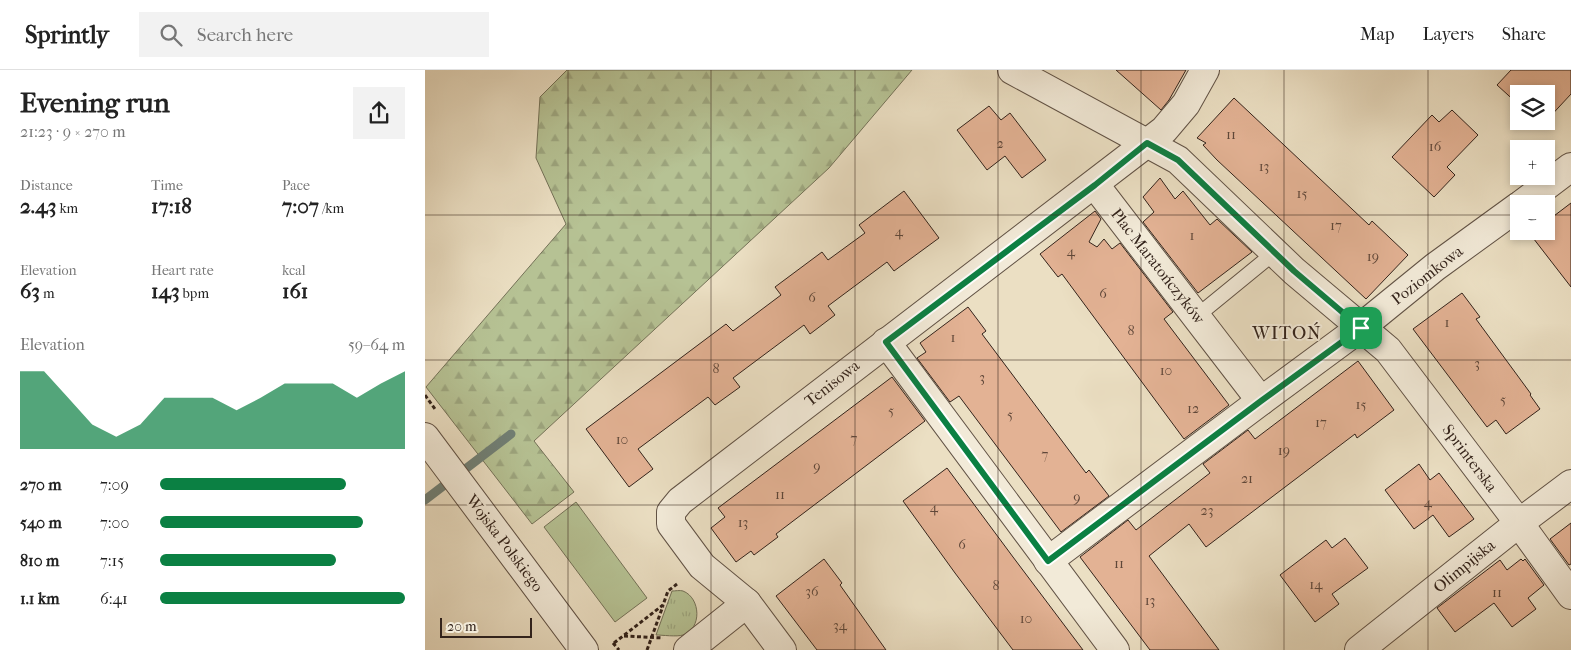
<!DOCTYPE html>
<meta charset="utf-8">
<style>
body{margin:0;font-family:"IM FELL French Canon",serif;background:#f2f2f2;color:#222;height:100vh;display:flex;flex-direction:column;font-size:19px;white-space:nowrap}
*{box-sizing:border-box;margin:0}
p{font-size:16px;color:#767676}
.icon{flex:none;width:28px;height:28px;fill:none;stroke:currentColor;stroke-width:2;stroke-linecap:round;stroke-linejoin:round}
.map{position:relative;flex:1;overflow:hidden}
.side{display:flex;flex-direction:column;background:#fff;width:425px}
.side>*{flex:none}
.controls{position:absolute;left:1085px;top:15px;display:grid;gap:10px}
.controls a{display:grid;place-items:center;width:45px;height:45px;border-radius:0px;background:#fff;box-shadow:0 2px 8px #0003;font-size:25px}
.scale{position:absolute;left:15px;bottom:12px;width:92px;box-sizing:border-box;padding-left:5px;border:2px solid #33231b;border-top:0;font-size:14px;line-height:18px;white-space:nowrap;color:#33231b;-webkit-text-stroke:4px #f2ead8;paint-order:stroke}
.pin{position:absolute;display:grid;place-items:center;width:42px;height:42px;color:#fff;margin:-21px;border-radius:10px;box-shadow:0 2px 8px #0006}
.round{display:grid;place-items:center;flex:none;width:52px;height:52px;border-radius:0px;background:#f2f2f2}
.head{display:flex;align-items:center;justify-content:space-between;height:85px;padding:0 20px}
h1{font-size:28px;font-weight:800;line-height:38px}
.metrics{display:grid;grid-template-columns:repeat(3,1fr);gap:8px;height:85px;padding:5px 20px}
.metrics div{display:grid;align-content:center}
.metrics b{font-size:21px;font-weight:800}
.metrics small{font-size:14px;font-weight:400}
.metrics p{font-size:14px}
.chart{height:140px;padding:10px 20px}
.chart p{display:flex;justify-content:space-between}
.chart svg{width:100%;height:90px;margin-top:5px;fill:#0b8043;opacity:.7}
ul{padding:0 20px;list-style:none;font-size:16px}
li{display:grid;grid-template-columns:80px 60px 1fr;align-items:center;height:38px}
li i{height:12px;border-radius:6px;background:#0b8043}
header{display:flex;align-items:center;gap:30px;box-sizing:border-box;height:70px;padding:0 25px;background:#fff;border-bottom:1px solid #e0e0e0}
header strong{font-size:24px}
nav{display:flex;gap:28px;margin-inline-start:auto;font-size:18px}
.search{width:350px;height:45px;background:#f2f2f2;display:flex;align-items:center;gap:12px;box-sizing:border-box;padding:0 18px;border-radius:0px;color:#767676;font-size:19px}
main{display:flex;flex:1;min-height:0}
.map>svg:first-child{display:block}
.grass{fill:url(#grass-tufts);stroke:#747258}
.forest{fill:url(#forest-firs);stroke:#747258}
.pitch{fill:#b6c294;stroke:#747258}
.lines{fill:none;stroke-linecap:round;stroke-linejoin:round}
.stream{stroke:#707f75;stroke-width:9}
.building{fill:#e3b294;stroke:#33231b}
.lane-casing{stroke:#615245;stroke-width:16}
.street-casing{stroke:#615245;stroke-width:30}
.path{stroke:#33231b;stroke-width:3;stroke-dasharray:4 2.5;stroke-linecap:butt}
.lane{stroke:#f2ead8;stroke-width:14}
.street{stroke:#f2ead8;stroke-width:28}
.route-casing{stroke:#fff;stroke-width:10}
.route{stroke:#0b8043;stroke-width:6}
.grid{fill:none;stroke:#33231b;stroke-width:1;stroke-opacity:0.55}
.labels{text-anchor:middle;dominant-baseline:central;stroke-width:4;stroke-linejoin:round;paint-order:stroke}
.number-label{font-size:14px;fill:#5f4739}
.street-label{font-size:16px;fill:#33231b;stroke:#f2ead8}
.neighbourhood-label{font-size:18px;letter-spacing:1px;fill:#33231b;stroke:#f2ead8}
</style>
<header>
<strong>Sprintly</strong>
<div class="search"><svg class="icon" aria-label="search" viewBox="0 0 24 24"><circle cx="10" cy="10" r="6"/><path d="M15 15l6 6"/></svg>Search here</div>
<nav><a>Map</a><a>Layers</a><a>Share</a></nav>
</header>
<main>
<section class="side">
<div class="head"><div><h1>Evening run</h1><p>21:23 · 9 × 270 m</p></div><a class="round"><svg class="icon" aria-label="share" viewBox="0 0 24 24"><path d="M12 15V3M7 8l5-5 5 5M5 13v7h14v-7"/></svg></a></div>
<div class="metrics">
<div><p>Distance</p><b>2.43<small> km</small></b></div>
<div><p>Time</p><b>17:18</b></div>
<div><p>Pace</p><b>7:07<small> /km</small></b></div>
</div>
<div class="metrics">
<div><p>Elevation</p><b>63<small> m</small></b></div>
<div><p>Heart rate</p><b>143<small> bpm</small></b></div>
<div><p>kcal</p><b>161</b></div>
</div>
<div class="chart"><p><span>Elevation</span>59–64 m</p>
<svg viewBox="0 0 160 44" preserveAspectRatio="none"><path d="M0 44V6L10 6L20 19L30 32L40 38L50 32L60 19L70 19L80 19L90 25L100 19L110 12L120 12L130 12L140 19L150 12L160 6V44z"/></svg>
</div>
<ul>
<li><b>270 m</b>7:09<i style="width:76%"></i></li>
<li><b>540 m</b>7:00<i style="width:83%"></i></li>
<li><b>810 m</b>7:15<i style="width:72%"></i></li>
<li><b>1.1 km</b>6:41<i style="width:100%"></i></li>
</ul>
</section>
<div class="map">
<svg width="1146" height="580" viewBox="0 0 1146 580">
<defs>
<pattern id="grass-tufts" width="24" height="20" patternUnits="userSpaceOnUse" patternTransform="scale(1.25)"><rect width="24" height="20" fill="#b6c294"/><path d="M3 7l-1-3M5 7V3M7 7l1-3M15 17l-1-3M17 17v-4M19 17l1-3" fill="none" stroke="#9da67f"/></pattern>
<pattern id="forest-firs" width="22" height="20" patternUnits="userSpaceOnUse" patternTransform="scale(1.25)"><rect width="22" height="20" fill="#b6c294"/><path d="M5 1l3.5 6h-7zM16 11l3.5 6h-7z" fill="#9da67f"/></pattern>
</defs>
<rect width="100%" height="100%" fill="#ebdfc3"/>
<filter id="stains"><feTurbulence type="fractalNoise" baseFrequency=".004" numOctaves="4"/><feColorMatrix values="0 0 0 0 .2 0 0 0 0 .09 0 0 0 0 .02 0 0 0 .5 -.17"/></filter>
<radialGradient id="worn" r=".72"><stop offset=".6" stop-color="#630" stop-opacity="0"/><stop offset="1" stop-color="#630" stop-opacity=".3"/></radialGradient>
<!-- grass -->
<path class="grass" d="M247,521c3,0 8,-1 11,0 18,7 19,38 0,44 -6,2 -21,0 -27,0z"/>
<!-- forest -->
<polygon class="forest" points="142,0 487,0 404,98 109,371 149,422 107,454 1,317 141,154 111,88 115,27"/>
<!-- pitch -->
<polygon class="pitch" points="151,432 222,528 190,552 119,457"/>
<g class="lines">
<!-- stream -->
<polyline class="stream" points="0,430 86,364"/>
</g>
<!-- building -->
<g class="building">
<polygon points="691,0 761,0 744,30 736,40"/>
<polygon points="1086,0 1146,0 1146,24 1121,51 1121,24 1094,24 1094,35 1072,15"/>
<polygon points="809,28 944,155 947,151 983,185 941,229 792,90 778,75 781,73 772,68"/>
<polygon points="564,36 576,50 585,43 621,90 597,108 580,86 562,100 532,60"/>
<polygon points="1027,40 1053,65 1022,97 1030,105 1009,127 967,87 1007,45 1014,52"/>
<polygon points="735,108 750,129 758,121 785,155 792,149 827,182 773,223 718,152 729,142 718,127"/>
<polygon points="479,121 514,168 469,201 462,192 403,236 410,245 385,264 379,255 308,308 315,317 290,335 283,327 213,379 228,399 204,417 161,359 301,254 308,261 356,225 350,217 397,182 403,190 440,163 434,155"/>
<polygon points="1146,133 1146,217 1105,164 1109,161 1121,161 1121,152"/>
<polygon points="670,141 676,149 664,172 672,177 679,169 687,179 695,173 748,242 739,249 804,335 759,369 637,204 633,207 615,184"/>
<polygon points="1037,223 1055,247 1051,249 1106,324 1105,325 1115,339 1081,364 1071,350 1062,357 988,259"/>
<polygon points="543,237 561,261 557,264 661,403 664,400 684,426 636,462 534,326 525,332 492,288 501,282 495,273"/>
<polygon points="933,291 969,340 932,368 930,364 781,477 764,454 724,486 794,580 725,580 655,487 703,450 711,460 785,403 778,394 823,360 830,369"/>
<polygon points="467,307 500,351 351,464 353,467 329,485 326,481 311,492 286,458 300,447 293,438"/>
<polygon points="994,394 1005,410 1014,403 1049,449 1024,467 1008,445 989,459 960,420"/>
<polygon points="522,398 588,487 658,580 588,580 530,503 478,431"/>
<polygon points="1146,453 1146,494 1144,495 1125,469"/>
<polygon points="920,468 943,498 907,524 914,534 890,552 855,505 901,470 907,478"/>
<polygon points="399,489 417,513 415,515 461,580 392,580 351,526"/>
<polygon points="1096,489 1098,491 1100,489 1119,515 1103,528 1111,539 1087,557 1069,533 1030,562 1012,538 1075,490 1082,500"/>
</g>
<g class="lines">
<defs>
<polyline id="lane" points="772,246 849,183"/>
<g id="street">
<polyline points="587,0 753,90 869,201 963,280 1094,453 1146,525"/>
<polyline points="670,115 836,331"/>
<polyline points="1097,134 1146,97"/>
<polyline points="461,272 690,580"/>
<polyline points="0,367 159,580"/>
<polyline points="623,491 836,331 935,258 1010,197 1094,136"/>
<polyline points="263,580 322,533"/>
<polyline points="357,580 322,533 277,496 246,454 246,442 255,431 739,60 761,34 780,0"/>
<polyline points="934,580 1094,453 1146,414"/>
</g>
</defs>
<!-- lane casing -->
<use href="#lane" class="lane-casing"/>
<!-- street casing -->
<use href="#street" class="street-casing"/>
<!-- path -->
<g class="path">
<polyline points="0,325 10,339"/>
<polyline points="199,566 238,568"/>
<polyline points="188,573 194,580"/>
<polyline points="189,573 238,535 243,521 252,514"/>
<polyline points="222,580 238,536"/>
</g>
<!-- lane -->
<use href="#lane" class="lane"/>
<!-- street -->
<use href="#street" class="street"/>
</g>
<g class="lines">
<defs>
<polygon id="route" points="722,73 753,90 869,201 936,258 836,331 623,491 461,272 670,115"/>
</defs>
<!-- route casing -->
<use href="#route" class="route-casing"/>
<!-- route -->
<use href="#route" class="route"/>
</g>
<!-- grid -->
<path class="grid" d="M143,0v580M286,0v580M430,0v580M573,0v580M716,0v580M859,0v580M1003,0v580M0,145h1094M1121,145h25M0,290h1146M0,435h1146"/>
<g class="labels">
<!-- number labels -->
<g class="number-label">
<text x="806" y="64">11</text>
<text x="575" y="73">2</text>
<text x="1010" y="76">16</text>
<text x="839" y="96">13</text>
<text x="877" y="123">15</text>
<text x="911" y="155">17</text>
<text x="474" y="161">4</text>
<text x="767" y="165">1</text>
<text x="646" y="181">4</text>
<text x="948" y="186">19</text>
<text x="678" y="223">6</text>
<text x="387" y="227">6</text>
<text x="1022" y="252">1</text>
<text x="706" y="260">8</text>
<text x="528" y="267">1</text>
<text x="1052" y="293">3</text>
<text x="291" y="298">8</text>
<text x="741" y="300">10</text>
<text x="557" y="307">3</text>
<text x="1078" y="329">5</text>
<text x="936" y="334">15</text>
<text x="768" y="338">12</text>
<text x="466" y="340">5</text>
<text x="585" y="344">5</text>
<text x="896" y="352">17</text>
<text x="429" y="368">7</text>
<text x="197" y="369">10</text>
<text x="859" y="380">19</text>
<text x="620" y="384">7</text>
<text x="392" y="396">9</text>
<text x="822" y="408">21</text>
<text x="355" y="424">11</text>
<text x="652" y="427">9</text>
<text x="1003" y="432">4</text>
<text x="509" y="437">4</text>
<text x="782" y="440">23</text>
<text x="318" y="452">13</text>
<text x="537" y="474">6</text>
<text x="694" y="493">11</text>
<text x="891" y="514">14</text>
<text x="571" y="515">8</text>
<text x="387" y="521">36</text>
<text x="1072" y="522">11</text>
<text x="725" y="530">13</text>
<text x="601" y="548">10</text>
<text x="415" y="555">34</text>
</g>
<!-- street labels -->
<g class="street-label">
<text transform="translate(733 196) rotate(52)">Plac Maratończyków</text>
<text transform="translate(1002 205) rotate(-38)">Poziomkowa</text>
<text transform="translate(407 313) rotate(-38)">Tenisowa</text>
<text transform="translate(1045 388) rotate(53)">Sprinterska</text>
<text transform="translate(80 473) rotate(53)">Wojska Polskiego</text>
<text transform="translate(1039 496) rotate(-39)">Olimpijska</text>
</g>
<!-- neighbourhood labels -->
<g class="neighbourhood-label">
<text x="862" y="263">WITOŃ</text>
</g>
</g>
<rect width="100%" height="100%" filter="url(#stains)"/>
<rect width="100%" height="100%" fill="url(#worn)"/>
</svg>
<div class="controls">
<a><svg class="icon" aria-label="layers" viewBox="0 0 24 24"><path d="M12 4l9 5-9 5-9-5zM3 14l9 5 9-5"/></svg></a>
<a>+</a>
<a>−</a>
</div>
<div class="scale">20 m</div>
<div class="pin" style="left:936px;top:258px;background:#1e9e55"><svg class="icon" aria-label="arrive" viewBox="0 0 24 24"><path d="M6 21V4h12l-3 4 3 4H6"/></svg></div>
</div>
</main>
